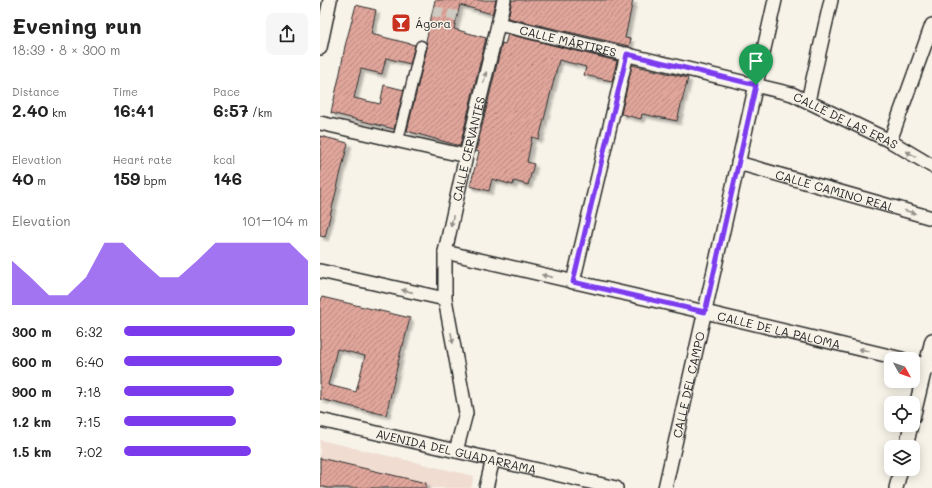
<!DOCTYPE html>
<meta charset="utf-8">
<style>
body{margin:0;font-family:Mali,sans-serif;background:#f6f6f6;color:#222;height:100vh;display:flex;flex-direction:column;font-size:15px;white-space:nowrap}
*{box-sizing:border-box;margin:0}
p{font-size:13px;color:#767676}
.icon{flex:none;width:22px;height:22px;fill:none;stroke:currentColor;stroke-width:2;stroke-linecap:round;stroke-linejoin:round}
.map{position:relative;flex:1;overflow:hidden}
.drawer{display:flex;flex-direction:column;background:#fff;width:320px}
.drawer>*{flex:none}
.needle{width:26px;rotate:130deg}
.controls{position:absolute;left:564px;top:352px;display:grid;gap:8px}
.controls a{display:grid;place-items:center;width:36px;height:36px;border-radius:8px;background:#fff;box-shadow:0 2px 10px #0003;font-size:20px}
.pin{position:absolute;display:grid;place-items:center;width:34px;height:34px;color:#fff;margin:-41px -17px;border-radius:50% 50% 50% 0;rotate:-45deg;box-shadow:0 0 4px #0007}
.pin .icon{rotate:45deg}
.round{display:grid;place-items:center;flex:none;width:42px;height:42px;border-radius:8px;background:#f6f6f6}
.overview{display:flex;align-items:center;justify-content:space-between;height:68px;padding:0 12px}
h1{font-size:22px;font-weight:700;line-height:30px}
.metrics{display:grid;grid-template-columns:repeat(3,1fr);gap:6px;height:68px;padding:4px 12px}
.metrics div{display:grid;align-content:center}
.metrics b{font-size:17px;font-weight:700}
.metrics small{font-size:11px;font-weight:400}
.metrics p{font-size:11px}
.chart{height:112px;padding:8px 12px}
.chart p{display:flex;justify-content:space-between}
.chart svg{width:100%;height:72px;margin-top:4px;fill:#7c3aed;opacity:.7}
ul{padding:0 12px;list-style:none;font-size:13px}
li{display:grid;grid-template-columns:64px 48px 1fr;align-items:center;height:30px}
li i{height:10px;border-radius:5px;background:#7c3aed}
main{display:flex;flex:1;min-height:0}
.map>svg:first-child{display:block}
.built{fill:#f0dcd1}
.building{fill:url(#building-hatch);stroke:#2b2b2b;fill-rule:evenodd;filter:url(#shadow)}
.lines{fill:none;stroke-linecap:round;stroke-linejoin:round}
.pedestrian-tunnel{stroke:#cecbc2;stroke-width:10;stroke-dasharray:10 5;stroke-linecap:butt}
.pedestrian-casing{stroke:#2b2b2b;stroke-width:13}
.minor-casing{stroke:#2b2b2b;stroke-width:16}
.pedestrian{stroke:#f7f3e8;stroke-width:10}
.minor{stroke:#f7f3e8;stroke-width:13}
.oneway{fill:#918f8a}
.route-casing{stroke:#fff;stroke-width:8}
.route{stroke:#7c3aed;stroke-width:5}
.labels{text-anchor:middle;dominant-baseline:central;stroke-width:3;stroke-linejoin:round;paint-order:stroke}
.poi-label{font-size:12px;fill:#2b2b2b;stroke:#f7f3e8;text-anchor:start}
.street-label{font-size:12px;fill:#2b2b2b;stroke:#f7f3e8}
</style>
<main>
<section class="drawer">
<div class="overview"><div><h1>Evening run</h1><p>18:39 · 8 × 300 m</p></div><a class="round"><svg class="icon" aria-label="share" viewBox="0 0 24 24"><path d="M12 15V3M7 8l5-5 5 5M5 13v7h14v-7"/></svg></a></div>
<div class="metrics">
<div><p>Distance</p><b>2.40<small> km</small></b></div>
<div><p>Time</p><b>16:41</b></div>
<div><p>Pace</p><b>6:57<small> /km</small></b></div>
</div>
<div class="metrics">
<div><p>Elevation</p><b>40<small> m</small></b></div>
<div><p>Heart rate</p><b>159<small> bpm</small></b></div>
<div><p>kcal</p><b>146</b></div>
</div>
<div class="chart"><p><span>Elevation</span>101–104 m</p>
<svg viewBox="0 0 160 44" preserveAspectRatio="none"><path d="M0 44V17L10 27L20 38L30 38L40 27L50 6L60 6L70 17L80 27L90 27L100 17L110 6L120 6L130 6L140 6L150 6L160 17V44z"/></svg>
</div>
<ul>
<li><b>300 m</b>6:32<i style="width:93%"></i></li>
<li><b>600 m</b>6:40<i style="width:86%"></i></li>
<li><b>900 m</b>7:18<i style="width:60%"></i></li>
<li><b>1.2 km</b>7:15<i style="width:61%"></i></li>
<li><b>1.5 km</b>7:02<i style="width:69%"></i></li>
</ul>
</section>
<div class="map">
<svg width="612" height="488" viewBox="0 0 612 488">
<defs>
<pattern id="building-hatch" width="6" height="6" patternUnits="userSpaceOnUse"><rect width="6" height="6" fill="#e0a69b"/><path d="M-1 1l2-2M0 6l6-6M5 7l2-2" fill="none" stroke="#b6877f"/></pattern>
<filter id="shadow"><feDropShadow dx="3.5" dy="3.5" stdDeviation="1" flood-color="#0004"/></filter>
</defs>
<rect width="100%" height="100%" fill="#f7f3e8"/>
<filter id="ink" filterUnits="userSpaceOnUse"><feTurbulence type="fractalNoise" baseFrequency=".025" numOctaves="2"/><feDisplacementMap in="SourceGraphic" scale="8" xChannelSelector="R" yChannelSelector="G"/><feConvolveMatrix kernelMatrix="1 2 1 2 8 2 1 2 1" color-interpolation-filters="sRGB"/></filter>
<g filter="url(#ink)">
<!-- built -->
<polygon class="built" points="0,440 154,476 151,488 0,488"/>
<!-- building -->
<g class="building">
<polygon points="115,0 176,0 172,14 140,5 134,29 166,38 140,146 87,131 107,48 107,45 106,41"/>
<polygon points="192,0 313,0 305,38 311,39 309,46 188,18"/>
<polygon points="36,5 56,10 51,34 95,45 90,64 66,58 62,74 41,69 34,98 60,104 64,85 84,90 74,129 11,113 20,73 25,46"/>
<polygon points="188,34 297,61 292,81 264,75 266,67 239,60 219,139 212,137 207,162 214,164 208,185 194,181 193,185 172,179 169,191 150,186 159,152 156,151 182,43 185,44"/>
<polygon points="312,65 368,78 357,121 322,114 321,119 301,114"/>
<polygon points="0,136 28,143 5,237 0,236"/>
<path d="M2,297l88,21 -7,28h-1l-16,69 -66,-16v-95zM17,349l28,7 -9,36 -28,-7z"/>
<polygon points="0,458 106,483 106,488 8,488 0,486"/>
</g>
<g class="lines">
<!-- pedestrian-tunnel -->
<polyline class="pedestrian-tunnel" points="113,11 137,16"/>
<defs>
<polyline id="pedestrian" points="78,140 101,46"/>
<g id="minor">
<path id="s1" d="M178,24l294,70 98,47 42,25"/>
<polyline points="0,48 10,0"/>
<polyline points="488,101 511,0"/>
<polyline points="0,123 146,156"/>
<polyline points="570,141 612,25"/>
<path id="s2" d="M418,163l194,55"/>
<path id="s3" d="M125,252l260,60 197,47"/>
<polyline points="0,271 125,299"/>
<polyline points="253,282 307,54"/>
<polyline points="593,362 612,367"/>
<polyline points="593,418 612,340"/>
<path id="s4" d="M0,420l136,31 160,37"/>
<polyline points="586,447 591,425"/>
<path id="s5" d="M136,451l10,-38 -21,-114v-47l21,-96 38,-156"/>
<polyline points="166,488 173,459"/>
<path id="s6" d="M345,488l110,-488"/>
<polyline points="576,488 581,469"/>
</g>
</defs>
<!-- pedestrian casing -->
<use href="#pedestrian" class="pedestrian-casing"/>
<!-- minor casing -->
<use href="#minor" class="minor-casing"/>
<!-- pedestrian -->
<use href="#pedestrian" class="pedestrian"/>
<!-- minor -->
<use href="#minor" class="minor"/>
</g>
<!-- one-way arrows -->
<defs><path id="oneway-solid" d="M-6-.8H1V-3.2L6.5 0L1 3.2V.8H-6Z"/></defs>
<g class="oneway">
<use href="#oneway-solid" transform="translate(165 77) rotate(-77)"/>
<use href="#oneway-solid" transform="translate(591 154) rotate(-150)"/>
<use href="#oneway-solid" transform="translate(590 212) rotate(16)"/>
<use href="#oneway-solid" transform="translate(132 221) rotate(102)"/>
<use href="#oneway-solid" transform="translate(227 276) rotate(-167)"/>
<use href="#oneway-solid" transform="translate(87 291) rotate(-167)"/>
<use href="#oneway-solid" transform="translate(132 338) rotate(80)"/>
<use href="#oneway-solid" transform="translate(544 350) rotate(-167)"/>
</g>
</g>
<g class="lines" filter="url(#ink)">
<defs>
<polygon id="route" points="307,54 436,85 385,312 253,282"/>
</defs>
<!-- route casing -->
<use href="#route" class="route-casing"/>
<!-- route -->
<use href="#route" class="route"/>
</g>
<!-- icons -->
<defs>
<symbol id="bar-square" viewBox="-11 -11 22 22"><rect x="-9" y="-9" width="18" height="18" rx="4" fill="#c8321e" stroke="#f7f3e8"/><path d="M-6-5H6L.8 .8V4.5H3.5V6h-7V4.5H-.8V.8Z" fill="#fff"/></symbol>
</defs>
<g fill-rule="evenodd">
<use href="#bar-square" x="70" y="12" width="22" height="22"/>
</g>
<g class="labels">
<!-- poi labels -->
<g class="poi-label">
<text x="95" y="23">Ágora</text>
</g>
<!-- street labels -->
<g class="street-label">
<text stroke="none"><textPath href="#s1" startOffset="72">CALLE MÁRTIRES</textPath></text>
<text stroke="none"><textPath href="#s1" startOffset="362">CALLE DE LAS ERAS</textPath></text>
<text stroke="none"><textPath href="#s5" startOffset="308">CALLE CERVANTES</textPath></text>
<text stroke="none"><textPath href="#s2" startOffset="101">CALLE CAMINO REAL</textPath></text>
<text stroke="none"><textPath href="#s3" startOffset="343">CALLE DE LA PALOMA</textPath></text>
<text stroke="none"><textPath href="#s6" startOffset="106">CALLE DEL CAMPO</textPath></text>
<text stroke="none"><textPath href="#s4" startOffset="140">AVENIDA DEL GUADARRAMA</textPath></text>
</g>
</g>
</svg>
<div class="controls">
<a><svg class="needle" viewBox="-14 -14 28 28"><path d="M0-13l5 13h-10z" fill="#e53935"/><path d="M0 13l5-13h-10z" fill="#767676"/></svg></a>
<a><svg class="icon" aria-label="locate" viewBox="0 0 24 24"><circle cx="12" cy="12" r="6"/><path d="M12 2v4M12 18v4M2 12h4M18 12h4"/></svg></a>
<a><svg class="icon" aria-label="layers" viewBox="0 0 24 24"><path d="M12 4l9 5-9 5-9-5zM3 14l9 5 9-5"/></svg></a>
</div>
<div class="pin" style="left:436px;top:85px;background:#1e9e55"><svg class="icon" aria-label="arrive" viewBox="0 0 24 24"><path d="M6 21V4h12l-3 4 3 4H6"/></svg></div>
</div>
</main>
